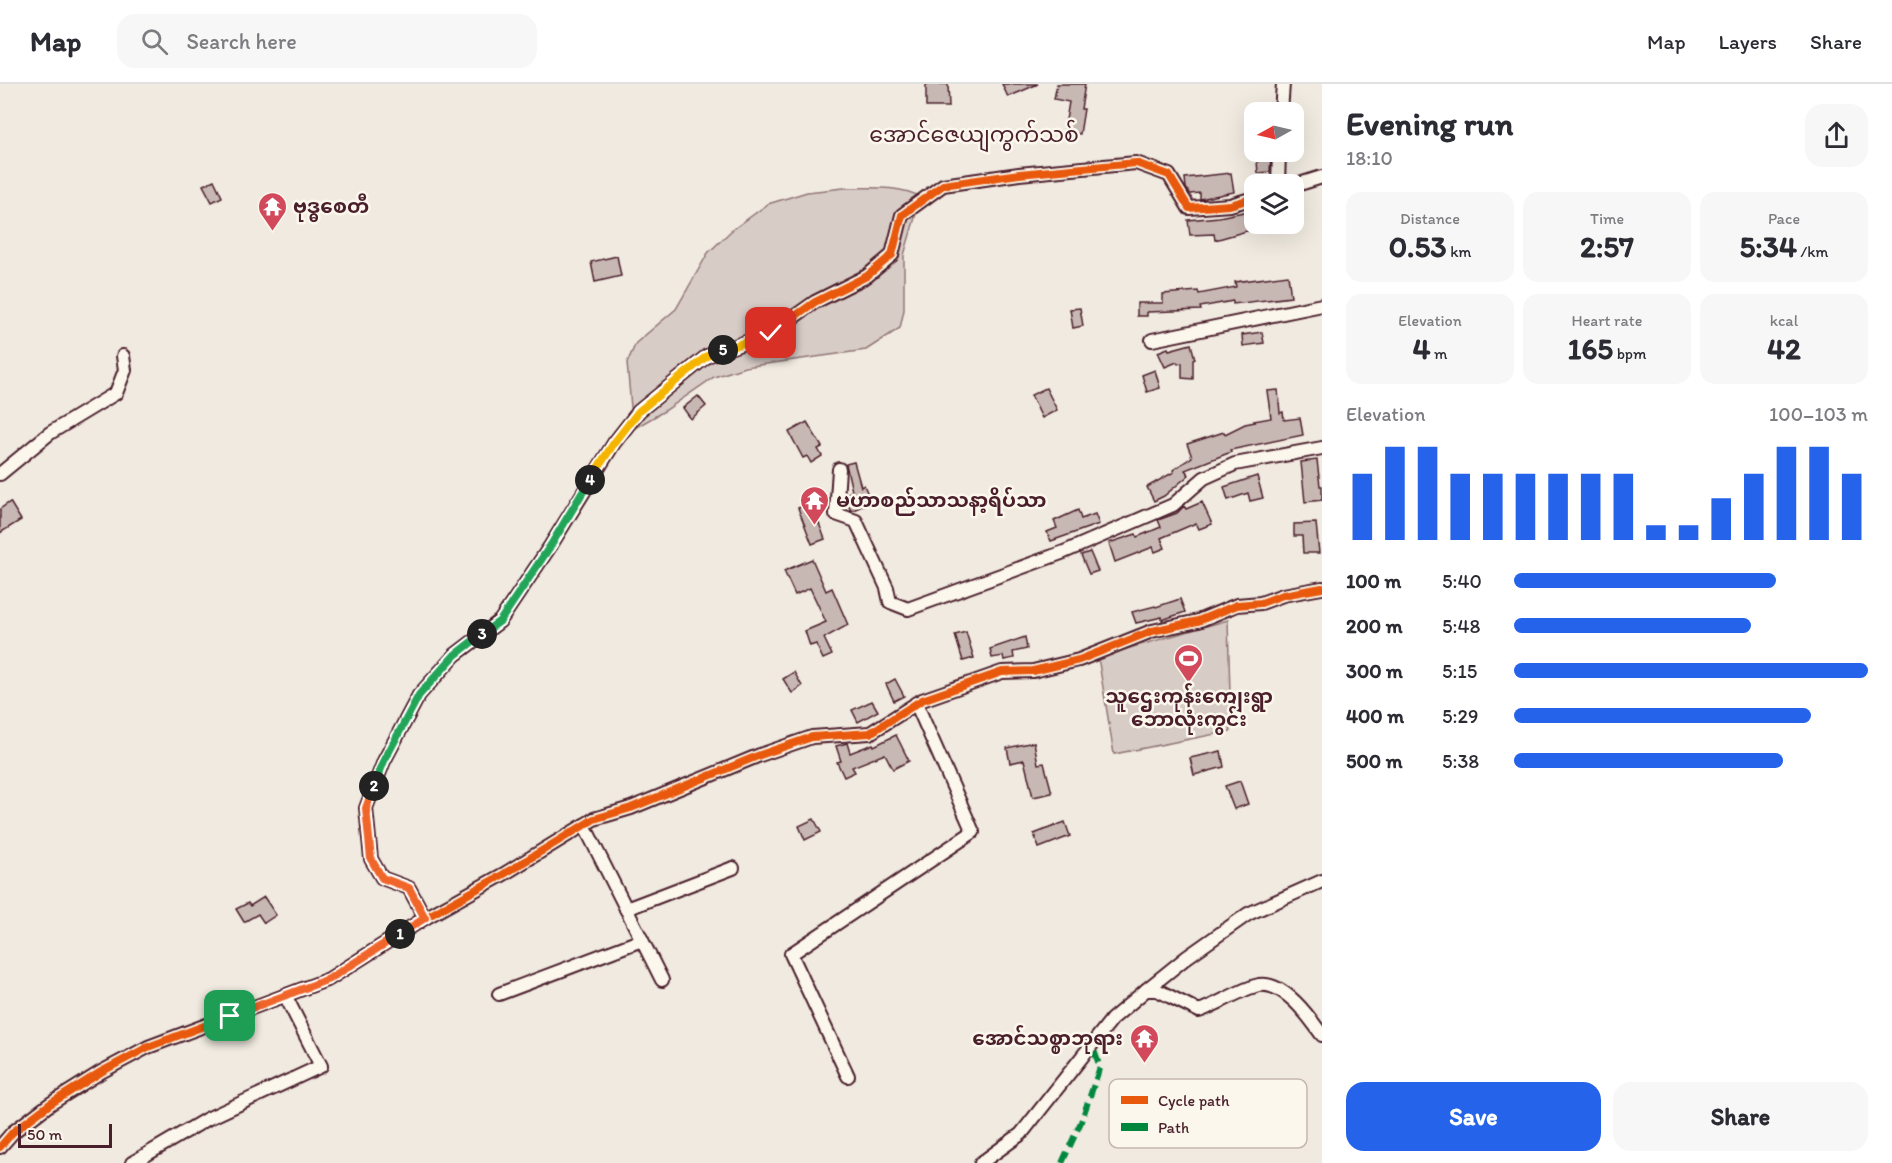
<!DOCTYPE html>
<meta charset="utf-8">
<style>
body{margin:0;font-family:Itim,"Noto Sans Myanmar",sans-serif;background:#f7f7f7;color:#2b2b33;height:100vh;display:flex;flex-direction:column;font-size:22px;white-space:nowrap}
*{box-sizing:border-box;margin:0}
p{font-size:20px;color:#7c7c81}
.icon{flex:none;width:33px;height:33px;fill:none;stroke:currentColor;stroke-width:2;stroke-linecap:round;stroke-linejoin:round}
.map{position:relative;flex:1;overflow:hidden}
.sheet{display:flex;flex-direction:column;background:#fff;width:570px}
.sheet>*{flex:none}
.needle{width:39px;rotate:262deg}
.tools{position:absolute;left:1244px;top:18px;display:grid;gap:12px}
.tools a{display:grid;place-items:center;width:60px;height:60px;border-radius:12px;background:#fff;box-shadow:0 6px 24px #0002;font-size:30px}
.scale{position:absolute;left:18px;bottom:15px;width:94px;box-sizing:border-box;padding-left:6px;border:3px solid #4a1f2b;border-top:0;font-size:16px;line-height:21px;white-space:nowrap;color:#4a1f2b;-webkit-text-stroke:4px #fbf7ec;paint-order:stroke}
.pin{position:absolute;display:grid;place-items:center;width:51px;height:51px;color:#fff;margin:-26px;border-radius:12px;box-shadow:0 3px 9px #0006}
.km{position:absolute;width:30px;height:30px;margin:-15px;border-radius:50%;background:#222;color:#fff;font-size:16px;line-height:30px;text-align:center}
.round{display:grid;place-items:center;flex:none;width:63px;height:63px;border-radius:18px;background:#f7f7f7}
.headline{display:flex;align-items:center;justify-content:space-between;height:102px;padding:0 24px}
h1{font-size:33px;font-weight:800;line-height:45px}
.figures{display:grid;grid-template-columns:repeat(3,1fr);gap:9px;height:102px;padding:6px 24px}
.figures div{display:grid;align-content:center;border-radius:15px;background:#f7f7f7;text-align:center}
.figures b{font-size:30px;font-weight:800}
.figures small{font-size:16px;font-weight:400}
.figures p{font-size:16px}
.chart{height:168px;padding:12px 24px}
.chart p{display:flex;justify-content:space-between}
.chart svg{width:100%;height:108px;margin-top:6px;stroke:#2563eb;stroke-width:6}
.action{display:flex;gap:12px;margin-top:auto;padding:12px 24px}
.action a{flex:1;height:69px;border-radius:18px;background:#2563eb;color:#fff;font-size:24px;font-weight:800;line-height:69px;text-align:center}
.action a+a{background:#f7f7f7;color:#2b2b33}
ul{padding:0 24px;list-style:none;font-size:20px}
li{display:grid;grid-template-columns:96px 72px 1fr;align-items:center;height:45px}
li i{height:15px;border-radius:8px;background:#2563eb}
header{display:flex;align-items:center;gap:36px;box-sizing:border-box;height:84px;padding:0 30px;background:#fff;border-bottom:2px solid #e1e1e2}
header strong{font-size:28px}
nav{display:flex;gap:33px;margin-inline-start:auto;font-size:21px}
.search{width:420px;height:54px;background:#f7f7f7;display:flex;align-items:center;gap:15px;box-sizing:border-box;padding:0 21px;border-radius:18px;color:#7c7c81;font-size:22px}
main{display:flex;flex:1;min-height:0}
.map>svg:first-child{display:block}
.green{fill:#d8ccc6;stroke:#917678;stroke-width:1.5}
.building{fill:#c8b8b3;stroke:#4a1f2b;stroke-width:1.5}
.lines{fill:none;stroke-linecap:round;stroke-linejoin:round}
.minor-casing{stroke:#4a1f2b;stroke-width:16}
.minor{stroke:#fbf7ec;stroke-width:12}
.quiet{stroke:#00873e;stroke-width:6;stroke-dasharray:12 6;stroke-linecap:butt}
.cycleway-casing{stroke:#fbf7ec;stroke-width:11}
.cycleway{stroke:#e8590c;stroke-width:8}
.split-1-casing{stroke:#fff;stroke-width:12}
.split-2-casing{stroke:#fff;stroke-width:12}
.split-3-casing{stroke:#fff;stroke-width:12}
.split-4-casing{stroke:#fff;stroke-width:12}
.split-5-casing{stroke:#fff;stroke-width:12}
.split-6-casing{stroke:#fff;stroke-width:12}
.split-1{stroke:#f0652b;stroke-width:8}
.split-2{stroke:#f0652b;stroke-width:8}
.split-3{stroke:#22a559;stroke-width:8}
.split-4{stroke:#22a559;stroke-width:8}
.split-5{stroke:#f5b400;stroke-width:8}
.split-6{stroke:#f5b400;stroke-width:8}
.labels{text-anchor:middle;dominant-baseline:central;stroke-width:5;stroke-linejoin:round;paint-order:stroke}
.poi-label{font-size:20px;font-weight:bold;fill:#4a1f2b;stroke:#fbf7ec;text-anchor:start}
.quarter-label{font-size:22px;fill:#4a1f2b;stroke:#fbf7ec}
.key{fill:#fbf7ec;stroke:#c6b6b2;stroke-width:1.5}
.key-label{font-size:16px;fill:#4a1f2b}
</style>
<header>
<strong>Map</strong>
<div class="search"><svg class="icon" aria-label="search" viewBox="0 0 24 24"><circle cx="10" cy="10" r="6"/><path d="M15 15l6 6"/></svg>Search here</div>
<nav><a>Map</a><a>Layers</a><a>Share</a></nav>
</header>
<main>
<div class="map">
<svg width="1322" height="1079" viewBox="0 0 1322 1079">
<rect width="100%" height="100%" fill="#f0eae0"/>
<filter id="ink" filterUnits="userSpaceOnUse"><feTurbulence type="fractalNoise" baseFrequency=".0167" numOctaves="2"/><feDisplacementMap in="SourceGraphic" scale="12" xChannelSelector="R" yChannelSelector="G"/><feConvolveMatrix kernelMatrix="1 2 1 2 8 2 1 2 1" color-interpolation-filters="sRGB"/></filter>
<g filter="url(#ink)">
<!-- green -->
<g class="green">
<path d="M844,104c26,0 54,-3 77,9l-17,58v55l-4,18 -34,22 -121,17 -31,10 -48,33 -33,19 -6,-66 9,-20 40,-34 32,-56 23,-22 37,-27 39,-12z"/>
<polygon points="1228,536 1231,647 1114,670 1098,573"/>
</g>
<!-- building -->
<g class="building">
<polygon points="926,0 948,0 949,23 926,23"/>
<polygon points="1002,0 1038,0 1008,13"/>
<polygon points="1057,0 1085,0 1081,25 1084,25 1080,50 1064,48 1069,18 1054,15"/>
<polygon points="1271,72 1270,88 1258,89 1257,77"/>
<polygon points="1231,89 1234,108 1200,115 1200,109 1190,110 1186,104 1185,94"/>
<polygon points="214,96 222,113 212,118 203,101"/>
<polygon points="1254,126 1254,145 1215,156 1214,150 1190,151 1188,136 1219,133"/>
<polygon points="617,172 621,192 595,198 591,178"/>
<polygon points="1288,191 1291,213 1233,220 1233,217 1200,223 1201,226 1147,228 1147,232 1137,232 1137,219 1163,219 1163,210 1198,207 1199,210 1236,203 1235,198"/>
<polygon points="1080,224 1083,242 1073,244 1070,225"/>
<polygon points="1262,248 1264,259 1243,262 1242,251"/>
<polygon points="1191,260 1195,275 1193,276 1193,295 1182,294 1182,279 1178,280 1177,278 1165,283 1158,268 1168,264 1169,266"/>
<polygon points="1155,286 1160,304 1147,308 1142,291"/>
<polygon points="1046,304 1057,326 1042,334 1031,311"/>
<polygon points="1278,306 1280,329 1283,328 1284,336 1300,334 1303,351 1230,366 1231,368 1185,386 1189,391 1164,412 1154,417 1147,403 1174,388 1173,386 1192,373 1187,360 1224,348 1225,350 1245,340 1255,338 1254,337 1271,334 1267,307"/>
<polygon points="698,312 706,322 691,335 683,324"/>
<polygon points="807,338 822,363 818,365 822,372 811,379 807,372 803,374 789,348"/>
<polygon points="1317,376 1320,402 1322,402 1322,416 1305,418 1301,378"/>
<polygon points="854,378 861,403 864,401 871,418 851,427 845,414 846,410 852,407 846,380"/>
<polygon points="1257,392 1263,414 1250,417 1248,409 1228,416 1224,403"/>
<polygon points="10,418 21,436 0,449 0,425"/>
<polygon points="1202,418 1212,440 1199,445 1196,439 1161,454 1165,464 1155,468 1153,463 1115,478 1109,459 1136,450 1137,453 1161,443 1158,436 1177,429 1184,422 1186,425"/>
<polygon points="811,419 825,455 812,460 798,424"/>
<polygon points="1078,426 1081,435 1095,430 1099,440 1051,457 1047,448 1057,444 1054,437"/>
<polygon points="1316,439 1319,469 1303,469 1302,452 1294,452 1294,440"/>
<polygon points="1090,468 1098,487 1089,490 1081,471"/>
<polygon points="812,475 826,507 832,504 848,541 824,554 832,571 823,575 816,560 810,562 805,547 826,538 810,504 795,511 784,487"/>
<polygon points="1180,515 1185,528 1162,536 1162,533 1136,539 1132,528 1155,522 1156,523"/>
<polygon points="966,548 974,574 963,577 955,551"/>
<polygon points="1025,553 1027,565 1013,568 1014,574 1004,576 1003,572 992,574 990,565"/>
<polygon points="794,588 802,602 792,609 783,595"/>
<polygon points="895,595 904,612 894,617 886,600"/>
<polygon points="872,617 878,627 858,638 852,626"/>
<polygon points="896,651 909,677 893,685 885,670 852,683 855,688 844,693 837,678 841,677 836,662 847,659 850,669 873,660 874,662"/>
<polygon points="1034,658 1038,680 1044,679 1052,709 1033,713 1024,676 1010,679 1007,664"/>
<polygon points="1221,667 1224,683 1194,691 1190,674"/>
<polygon points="1240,697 1248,720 1234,725 1225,702"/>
<polygon points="814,735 821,748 805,756 799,742"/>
<polygon points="1065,738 1070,752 1039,764 1034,750"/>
<polygon points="264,813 276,831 264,839 258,830 244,838 236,825 248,819 250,822"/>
</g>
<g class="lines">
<defs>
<g id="minor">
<polyline points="1281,28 1283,0"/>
<polyline points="1278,100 1279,68"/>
<polyline points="1293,102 1322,93"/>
<polyline points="1152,256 1322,221"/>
<polyline points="839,385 836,430 856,437 887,504 890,518 908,525 1064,468 1173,421 1204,394 1235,380 1322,364"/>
<polyline points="0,390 50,349 116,309 125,286 123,272"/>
<polyline points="584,741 662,896"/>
<polyline points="626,825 733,784"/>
<polyline points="425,834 409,804 382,794 371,775 366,724 384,677 419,611 455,571 500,537 551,461 614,359 639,327 707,272 771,249 815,218 867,192 892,171 902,131 943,101 1019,90 1136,79 1169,91 1189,124 1230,121 1254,114"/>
<path d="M1146,906h11l42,21c18,-6 44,-23 60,-26 25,-4 51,33 63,50"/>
<polyline points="499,910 642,856"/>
<polyline points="848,992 791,870 973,748 916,619"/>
<polyline points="0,1063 13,1048 50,1020 101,988 148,963 329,895 425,834 504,790 594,735 631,724 760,671 812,653 870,649 922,616 1002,588 1033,587 1079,576 1152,547 1198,537 1237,521 1261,519 1283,511 1322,504"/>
<polyline points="132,1079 207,1035 321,982 285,911"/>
<polyline points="981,1079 1021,1050 1112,935 1146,906 1187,873 1248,830 1322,797"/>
</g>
</defs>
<!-- minor casing -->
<use href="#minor" class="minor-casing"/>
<!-- minor -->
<use href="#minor" class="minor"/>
<!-- quiet -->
<polyline class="quiet" points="1062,1079 1081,1038 1100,983 1092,961"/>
<defs>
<g id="cycleway">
<polyline points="425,834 409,804 382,794 371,775 366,724 384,677 419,611 455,571 500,537 551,461 614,359 639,327 707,272 771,249 815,218 867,192 892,171 902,131 943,101 1019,90 1136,79 1169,91 1189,124 1230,121 1254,114"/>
<polyline points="0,1063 13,1048 50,1020 101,988 148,963 329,895 425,834 504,790 594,735 631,724 760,671 812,653 870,649 922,616 1002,588 1033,587 1079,576 1152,547 1198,537 1237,521 1261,519 1283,511 1322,504"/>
</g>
</defs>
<!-- cycleway casing -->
<use href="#cycleway" class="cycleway-casing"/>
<!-- cycleway -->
<use href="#cycleway" class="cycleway"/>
</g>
</g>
<g class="lines" filter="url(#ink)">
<defs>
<polyline id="split-1" points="230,932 329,895 400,850"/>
<polyline id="split-2" points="374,702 366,724 371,775 382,794 409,804 425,834 400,850"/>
<polyline id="split-3" points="374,702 384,677 419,611 455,571 482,550"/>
<polyline id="split-4" points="482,550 500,537 551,461 590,396"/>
<polyline id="split-5" points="590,396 614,359 639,327 707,272 723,266"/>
<polyline id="split-6" points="723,266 771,249"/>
</defs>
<!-- split-1 casing -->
<use href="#split-1" class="split-1-casing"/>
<!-- split-2 casing -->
<use href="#split-2" class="split-2-casing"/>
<!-- split-3 casing -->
<use href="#split-3" class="split-3-casing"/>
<!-- split-4 casing -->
<use href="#split-4" class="split-4-casing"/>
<!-- split-5 casing -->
<use href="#split-5" class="split-5-casing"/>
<!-- split-6 casing -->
<use href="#split-6" class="split-6-casing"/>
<!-- split-1 -->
<use href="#split-1" class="split-1"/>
<!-- split-2 -->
<use href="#split-2" class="split-2"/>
<!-- split-3 -->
<use href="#split-3" class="split-3"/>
<!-- split-4 -->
<use href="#split-4" class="split-4"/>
<!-- split-5 -->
<use href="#split-5" class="split-5"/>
<!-- split-6 -->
<use href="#split-6" class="split-6"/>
</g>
<!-- icons -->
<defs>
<symbol id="temple-pin" viewBox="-11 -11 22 30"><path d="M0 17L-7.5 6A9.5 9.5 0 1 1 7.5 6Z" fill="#d1495b" stroke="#fbf7ec"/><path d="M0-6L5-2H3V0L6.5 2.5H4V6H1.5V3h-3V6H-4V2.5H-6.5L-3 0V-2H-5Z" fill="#fff"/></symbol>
<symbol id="stadium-pin" viewBox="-11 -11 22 30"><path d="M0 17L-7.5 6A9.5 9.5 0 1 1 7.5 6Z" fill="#d1495b" stroke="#fbf7ec"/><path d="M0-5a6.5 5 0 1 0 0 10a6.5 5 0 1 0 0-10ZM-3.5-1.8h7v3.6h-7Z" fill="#fff"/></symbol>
</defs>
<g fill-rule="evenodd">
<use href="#temple-pin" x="256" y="106" width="33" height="45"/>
<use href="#temple-pin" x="798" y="400" width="33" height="45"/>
<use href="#stadium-pin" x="1172" y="558" width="33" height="45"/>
<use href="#temple-pin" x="1128" y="938" width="33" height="45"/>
</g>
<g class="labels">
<!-- poi labels -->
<g class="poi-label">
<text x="293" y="122">ဗုဒ္ဓစေတီ</text>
<text x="836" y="416">မဟာစည်သာသနာ့ရိပ်သာ</text>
<text x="1189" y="612" text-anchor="middle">သူဌေးကုန်းကျေးရွာ<tspan x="1189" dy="23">ဘောလုံးကွင်း</tspan></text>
<text x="1123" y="954" text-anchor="end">အောင်သစ္စာဘုရား</text>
</g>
<!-- quarter labels -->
<g class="quarter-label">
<text x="974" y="50">အောင်ဇေယျကွက်သစ်</text>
</g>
</g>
<!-- legend -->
<rect x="1109" y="995" width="198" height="69" rx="9" class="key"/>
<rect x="1121" y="1012" width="27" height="8" fill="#e8590c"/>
<rect x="1121" y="1039" width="27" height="8" fill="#00873e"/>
<g class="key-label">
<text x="1158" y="1022">Cycle path</text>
<text x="1158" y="1049">Path</text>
</g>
</svg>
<div class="tools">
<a><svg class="needle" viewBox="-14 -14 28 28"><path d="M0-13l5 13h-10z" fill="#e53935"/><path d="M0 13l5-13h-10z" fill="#7c7c81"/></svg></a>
<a><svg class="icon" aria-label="layers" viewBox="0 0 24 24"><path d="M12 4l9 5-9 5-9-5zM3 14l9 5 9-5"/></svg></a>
</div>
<div class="scale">50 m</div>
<div class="pin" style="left:230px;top:932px;background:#1e9e55"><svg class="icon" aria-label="arrive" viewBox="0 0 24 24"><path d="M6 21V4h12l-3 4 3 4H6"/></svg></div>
<div class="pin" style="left:771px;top:249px;background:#d93025"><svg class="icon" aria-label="check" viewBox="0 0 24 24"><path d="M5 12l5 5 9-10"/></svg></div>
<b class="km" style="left:400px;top:850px">1</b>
<b class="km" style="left:374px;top:702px">2</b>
<b class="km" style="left:482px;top:550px">3</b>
<b class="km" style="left:590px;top:396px">4</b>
<b class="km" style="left:723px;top:266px">5</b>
</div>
<section class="sheet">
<div class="headline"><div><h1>Evening run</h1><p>18:10</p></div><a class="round"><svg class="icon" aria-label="share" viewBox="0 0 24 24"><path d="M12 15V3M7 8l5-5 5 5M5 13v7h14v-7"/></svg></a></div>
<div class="figures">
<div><p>Distance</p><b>0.53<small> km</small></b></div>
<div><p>Time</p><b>2:57</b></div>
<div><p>Pace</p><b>5:34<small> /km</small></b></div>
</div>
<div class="figures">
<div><p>Elevation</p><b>4<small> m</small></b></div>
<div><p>Heart rate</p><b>165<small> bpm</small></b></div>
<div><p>kcal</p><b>42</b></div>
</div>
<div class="chart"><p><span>Elevation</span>100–103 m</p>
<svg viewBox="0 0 160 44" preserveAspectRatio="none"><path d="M5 44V17M15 44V6M25 44V6M35 44V17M45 44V17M55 44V17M65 44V17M75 44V17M85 44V17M95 44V38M105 44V38M115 44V27M125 44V17M135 44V6M145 44V6M155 44V17"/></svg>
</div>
<ul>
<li><b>100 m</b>5:40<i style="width:74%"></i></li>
<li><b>200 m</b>5:48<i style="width:67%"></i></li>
<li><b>300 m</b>5:15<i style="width:100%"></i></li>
<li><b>400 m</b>5:29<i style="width:84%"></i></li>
<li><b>500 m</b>5:38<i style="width:76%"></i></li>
</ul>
<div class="action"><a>Save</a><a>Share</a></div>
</section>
</main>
